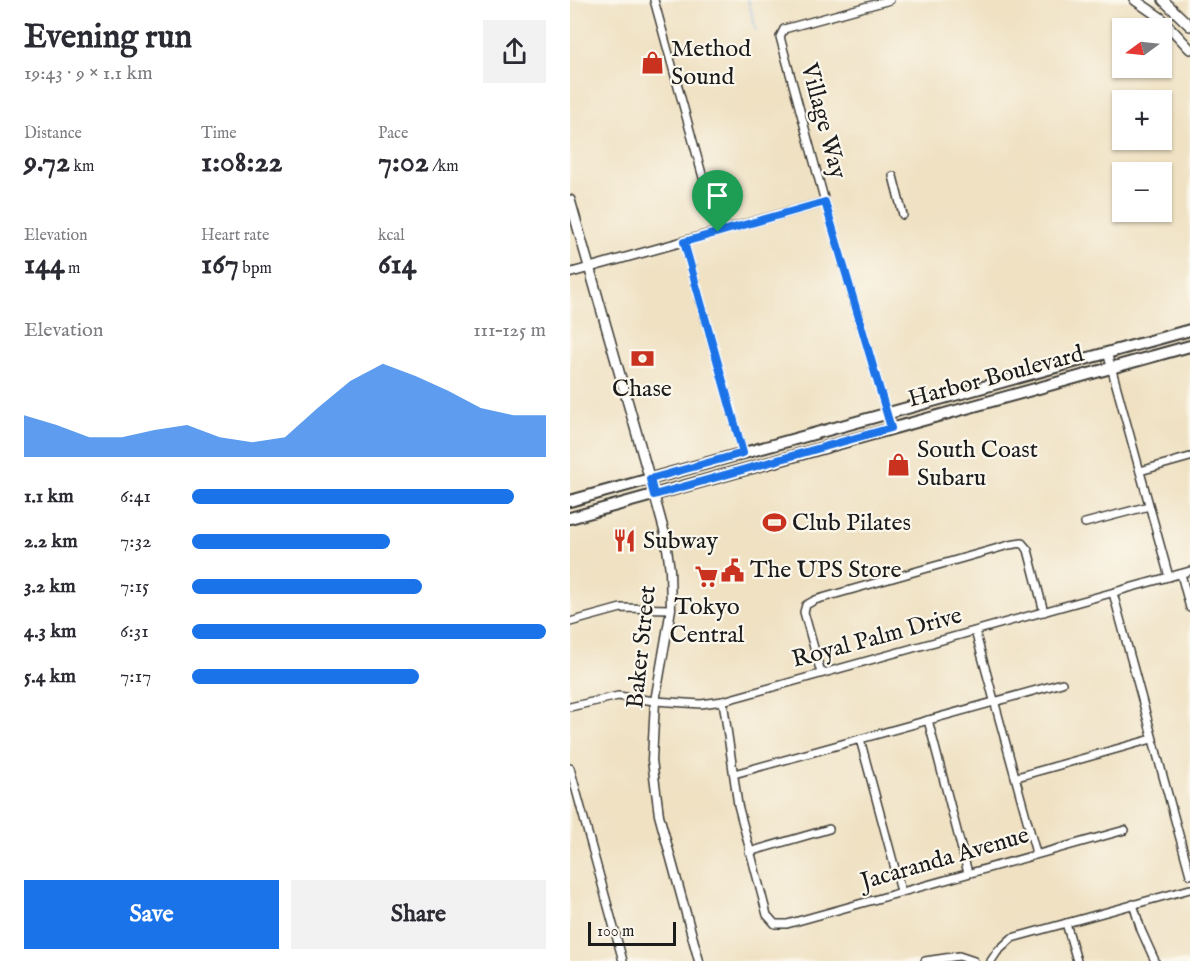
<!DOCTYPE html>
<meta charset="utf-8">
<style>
body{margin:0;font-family:"IM FELL English",serif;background:#f2f2f3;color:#2b2b33;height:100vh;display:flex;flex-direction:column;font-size:22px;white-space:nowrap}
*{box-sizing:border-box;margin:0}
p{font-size:20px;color:#7c7c81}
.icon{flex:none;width:33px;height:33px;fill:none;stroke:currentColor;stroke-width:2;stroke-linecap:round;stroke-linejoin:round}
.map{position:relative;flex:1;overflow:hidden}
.sheet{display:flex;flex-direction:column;background:#fff;width:570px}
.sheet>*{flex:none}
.needle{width:39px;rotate:255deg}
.buttons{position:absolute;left:542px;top:18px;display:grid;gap:12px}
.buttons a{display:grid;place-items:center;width:60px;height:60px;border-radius:0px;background:#fff;box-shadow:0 2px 4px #0004;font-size:30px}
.scale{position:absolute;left:18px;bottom:15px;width:88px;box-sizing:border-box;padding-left:6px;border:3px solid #1c1c1c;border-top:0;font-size:16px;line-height:21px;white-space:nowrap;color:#1c1c1c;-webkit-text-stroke:4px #fbf7ec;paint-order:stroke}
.pin{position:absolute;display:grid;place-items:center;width:51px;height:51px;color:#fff;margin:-62px -26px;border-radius:50% 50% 50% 0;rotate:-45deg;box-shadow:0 0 6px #0007}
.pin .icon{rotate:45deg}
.round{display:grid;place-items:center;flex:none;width:63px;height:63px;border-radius:0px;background:#f2f2f3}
.headline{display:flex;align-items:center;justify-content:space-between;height:102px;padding:0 24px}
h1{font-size:33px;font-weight:800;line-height:45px}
.stats{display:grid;grid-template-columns:repeat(3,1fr);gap:9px;height:102px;padding:6px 24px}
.stats div{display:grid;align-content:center}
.stats b{font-size:30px;font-weight:800}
.stats small{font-size:16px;font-weight:400}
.stats p{font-size:16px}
.chart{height:168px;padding:12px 24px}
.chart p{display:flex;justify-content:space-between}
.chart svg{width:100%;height:108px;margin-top:6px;fill:#1a73e8;opacity:.7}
.button{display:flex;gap:12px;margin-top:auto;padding:12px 24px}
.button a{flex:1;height:69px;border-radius:0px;background:#1a73e8;color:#fff;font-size:24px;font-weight:800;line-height:69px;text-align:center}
.button a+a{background:#f2f2f3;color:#2b2b33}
ul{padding:0 24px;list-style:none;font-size:20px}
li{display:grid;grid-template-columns:96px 72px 1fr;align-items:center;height:45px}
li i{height:15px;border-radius:8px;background:#1a73e8}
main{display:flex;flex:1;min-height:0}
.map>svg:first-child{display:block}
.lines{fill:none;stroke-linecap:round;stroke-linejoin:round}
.stream{stroke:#77a7e1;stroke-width:1.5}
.minor-casing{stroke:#3c3a35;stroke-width:10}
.tertiary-casing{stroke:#3c3a35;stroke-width:11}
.secondary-casing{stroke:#3c3a35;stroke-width:12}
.primary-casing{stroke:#3c3a35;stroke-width:14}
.minor{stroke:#fff;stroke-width:7}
.tertiary{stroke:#fff;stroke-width:8}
.secondary{stroke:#fff;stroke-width:9}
.primary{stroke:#fff;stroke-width:10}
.route-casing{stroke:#fff;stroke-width:12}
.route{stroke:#1a73e8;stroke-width:8}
.labels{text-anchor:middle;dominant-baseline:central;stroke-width:4.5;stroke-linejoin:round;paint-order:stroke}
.poi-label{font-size:24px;fill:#1c1c1c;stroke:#fbf7ec;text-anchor:start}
.street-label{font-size:24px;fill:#1c1c1c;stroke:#fbf7ec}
</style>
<main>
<section class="sheet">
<div class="headline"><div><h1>Evening run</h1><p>19:43 · 9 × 1.1 km</p></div><a class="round"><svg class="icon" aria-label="share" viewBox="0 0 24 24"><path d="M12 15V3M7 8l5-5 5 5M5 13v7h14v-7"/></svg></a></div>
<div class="stats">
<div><p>Distance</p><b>9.72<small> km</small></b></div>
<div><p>Time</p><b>1:08:22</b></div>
<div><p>Pace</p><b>7:02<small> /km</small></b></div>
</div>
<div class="stats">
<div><p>Elevation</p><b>144<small> m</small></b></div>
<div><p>Heart rate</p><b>167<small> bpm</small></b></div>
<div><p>kcal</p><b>614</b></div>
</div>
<div class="chart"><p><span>Elevation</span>111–125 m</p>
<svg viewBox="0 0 160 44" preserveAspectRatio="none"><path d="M0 44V27L10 31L20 36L30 36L40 33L50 31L60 36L70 38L80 36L90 24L100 13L110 6L120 11L130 17L140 24L150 27L160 27V44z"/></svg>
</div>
<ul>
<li><b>1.1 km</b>6:41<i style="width:91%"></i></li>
<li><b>2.2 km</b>7:32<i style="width:56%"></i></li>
<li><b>3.2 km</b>7:15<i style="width:65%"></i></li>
<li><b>4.3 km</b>6:31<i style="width:100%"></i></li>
<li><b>5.4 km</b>7:17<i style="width:64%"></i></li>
</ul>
<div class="button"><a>Save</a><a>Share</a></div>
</section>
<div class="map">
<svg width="620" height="961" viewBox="0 0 620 961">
<rect width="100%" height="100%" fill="#fbf7ec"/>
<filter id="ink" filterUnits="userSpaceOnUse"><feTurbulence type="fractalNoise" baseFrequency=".0167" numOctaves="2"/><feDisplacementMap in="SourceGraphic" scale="12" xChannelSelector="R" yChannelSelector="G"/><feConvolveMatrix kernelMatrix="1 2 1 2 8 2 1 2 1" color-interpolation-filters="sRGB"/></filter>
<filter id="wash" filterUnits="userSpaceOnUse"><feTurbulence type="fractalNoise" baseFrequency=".008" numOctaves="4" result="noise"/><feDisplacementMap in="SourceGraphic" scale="24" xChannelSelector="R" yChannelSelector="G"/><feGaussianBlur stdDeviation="1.35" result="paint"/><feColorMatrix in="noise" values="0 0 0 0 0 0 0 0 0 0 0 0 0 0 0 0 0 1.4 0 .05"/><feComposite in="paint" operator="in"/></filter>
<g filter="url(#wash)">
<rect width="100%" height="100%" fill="#efe1c2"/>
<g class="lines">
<!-- stream -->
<polyline class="stream" points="178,0 186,30"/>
</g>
</g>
<g filter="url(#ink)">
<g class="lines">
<defs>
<g id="minor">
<polyline points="84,0 148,232"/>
<polyline points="320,0 214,29 210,37 255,202 321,428"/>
<polyline points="323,176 333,215"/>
<polyline points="114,242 173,453"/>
<polyline points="537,352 599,577"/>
<polyline points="570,471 620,457"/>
<polyline points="515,523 579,506"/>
<polyline points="611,574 620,608"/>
<polyline points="543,593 620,875"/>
<polyline points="0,622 51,608 101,609"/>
<polyline points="405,631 466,853"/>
<polyline points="251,673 234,612 236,605 245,600 439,545 452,543 458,550 474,612"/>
<polyline points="153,701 168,805 197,915 205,924 217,924 555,830"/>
<polyline points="0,707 48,696 85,701 131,704 153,701 620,571"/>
<polyline points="358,720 398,873"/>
<polyline points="290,739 331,891"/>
<polyline points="0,768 53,961"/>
<polyline points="164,774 492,683"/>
<polyline points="447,777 582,739"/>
<polyline points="179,852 259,829"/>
<polyline points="563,904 571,930 585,961"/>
<polyline points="496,923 507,961"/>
<polyline points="355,961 389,956 404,961"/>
<polyline points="421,961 427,952 442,938 620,889"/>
</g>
<g id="tertiary">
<polyline points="0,273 255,202"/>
<polyline points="84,494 95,534 100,570 101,609 85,701 82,760 89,815 129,961"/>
</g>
<g id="secondary">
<polyline points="565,0 591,18 620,49"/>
<polyline points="593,0 620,26"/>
<polyline points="0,200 84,494"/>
</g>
<g id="primary">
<polyline points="0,501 620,330"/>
<polyline points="0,518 620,346"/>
</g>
</defs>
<!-- minor casing -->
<use href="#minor" class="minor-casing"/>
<!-- tertiary casing -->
<use href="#tertiary" class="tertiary-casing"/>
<!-- secondary casing -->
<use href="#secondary" class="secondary-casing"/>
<!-- primary casing -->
<use href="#primary" class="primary-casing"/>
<!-- minor -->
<use href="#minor" class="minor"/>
<!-- tertiary -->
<use href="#tertiary" class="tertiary"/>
<!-- secondary -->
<use href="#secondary" class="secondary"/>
<!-- primary -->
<use href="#primary" class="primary"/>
</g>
</g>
<g class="lines" filter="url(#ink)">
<defs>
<polygon id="route" points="255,202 321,428 84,495 80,479 173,453 114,242"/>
</defs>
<!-- route casing -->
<use href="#route" class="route-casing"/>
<!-- route -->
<use href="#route" class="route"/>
</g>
<!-- icons -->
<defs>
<symbol id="shop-bare" viewBox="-9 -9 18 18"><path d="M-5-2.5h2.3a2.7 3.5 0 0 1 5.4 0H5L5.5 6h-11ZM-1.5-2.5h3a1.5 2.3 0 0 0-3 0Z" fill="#c8321e" stroke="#fbf7ec" stroke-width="2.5" paint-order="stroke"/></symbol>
<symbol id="bank-bare" viewBox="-9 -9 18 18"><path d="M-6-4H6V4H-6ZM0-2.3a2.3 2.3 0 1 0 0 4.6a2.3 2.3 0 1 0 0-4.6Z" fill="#c8321e" stroke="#fbf7ec" stroke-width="2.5" paint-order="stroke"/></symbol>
<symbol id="stadium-bare" viewBox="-9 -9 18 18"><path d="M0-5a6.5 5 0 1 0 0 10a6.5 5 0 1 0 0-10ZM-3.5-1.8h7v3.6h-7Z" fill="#c8321e" stroke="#fbf7ec" stroke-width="2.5" paint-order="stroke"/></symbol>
<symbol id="restaurant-bare" viewBox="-9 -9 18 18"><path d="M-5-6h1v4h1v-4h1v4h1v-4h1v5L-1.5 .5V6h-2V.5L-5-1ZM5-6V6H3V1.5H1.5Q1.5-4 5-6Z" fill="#c8321e" stroke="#fbf7ec" stroke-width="2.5" paint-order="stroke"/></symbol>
<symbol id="civic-bare" viewBox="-9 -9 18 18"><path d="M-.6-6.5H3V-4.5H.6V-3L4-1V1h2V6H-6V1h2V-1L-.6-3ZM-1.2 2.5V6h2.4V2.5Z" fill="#c8321e" stroke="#fbf7ec" stroke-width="2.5" paint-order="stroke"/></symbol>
<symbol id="supermarket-bare" viewBox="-9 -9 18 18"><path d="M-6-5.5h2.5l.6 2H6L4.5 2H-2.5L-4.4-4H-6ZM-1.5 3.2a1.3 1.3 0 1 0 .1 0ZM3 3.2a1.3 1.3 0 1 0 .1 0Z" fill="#c8321e" stroke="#fbf7ec" stroke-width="2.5" paint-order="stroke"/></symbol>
</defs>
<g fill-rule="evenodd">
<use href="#shop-bare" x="66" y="46" width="33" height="33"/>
<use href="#bank-bare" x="56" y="342" width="33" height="33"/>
<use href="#shop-bare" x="312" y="448" width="33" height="33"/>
<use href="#stadium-bare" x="188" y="506" width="33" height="33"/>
<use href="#restaurant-bare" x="38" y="524" width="33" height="33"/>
<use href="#civic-bare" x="146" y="554" width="33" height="33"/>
<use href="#supermarket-bare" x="120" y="560" width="33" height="33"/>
</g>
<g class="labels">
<!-- poi labels -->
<g class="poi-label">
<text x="101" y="49">Method<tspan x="101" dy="28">Sound</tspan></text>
<text x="72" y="389" text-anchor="middle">Chase</text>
<text x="347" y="450">South Coast<tspan x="347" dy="28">Subaru</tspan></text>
<text x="222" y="523">Club Pilates</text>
<text x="73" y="541">Subway</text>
<text x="180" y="570">The UPS Store</text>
<text x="137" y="607" text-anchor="middle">Tokyo<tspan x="137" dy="28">Central</tspan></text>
</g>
<!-- street labels -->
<g class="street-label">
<text transform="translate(253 121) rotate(75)">Village Way</text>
<text transform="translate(426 377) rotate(-15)">Harbor Boulevard</text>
<text transform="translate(307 638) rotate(-15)">Royal Palm Drive</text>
<text transform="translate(72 647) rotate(-84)">Baker Street</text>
<text transform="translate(375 859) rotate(-16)">Jacaranda Avenue</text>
</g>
</g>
</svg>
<div class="buttons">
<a><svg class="needle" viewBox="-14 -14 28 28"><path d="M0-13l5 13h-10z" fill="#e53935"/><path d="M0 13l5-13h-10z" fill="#7c7c81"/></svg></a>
<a>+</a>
<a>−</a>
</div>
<div class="scale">100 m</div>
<div class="pin" style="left:148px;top:232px;background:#1e9e55"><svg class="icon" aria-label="arrive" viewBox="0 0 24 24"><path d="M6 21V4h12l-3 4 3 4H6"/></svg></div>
</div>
</main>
